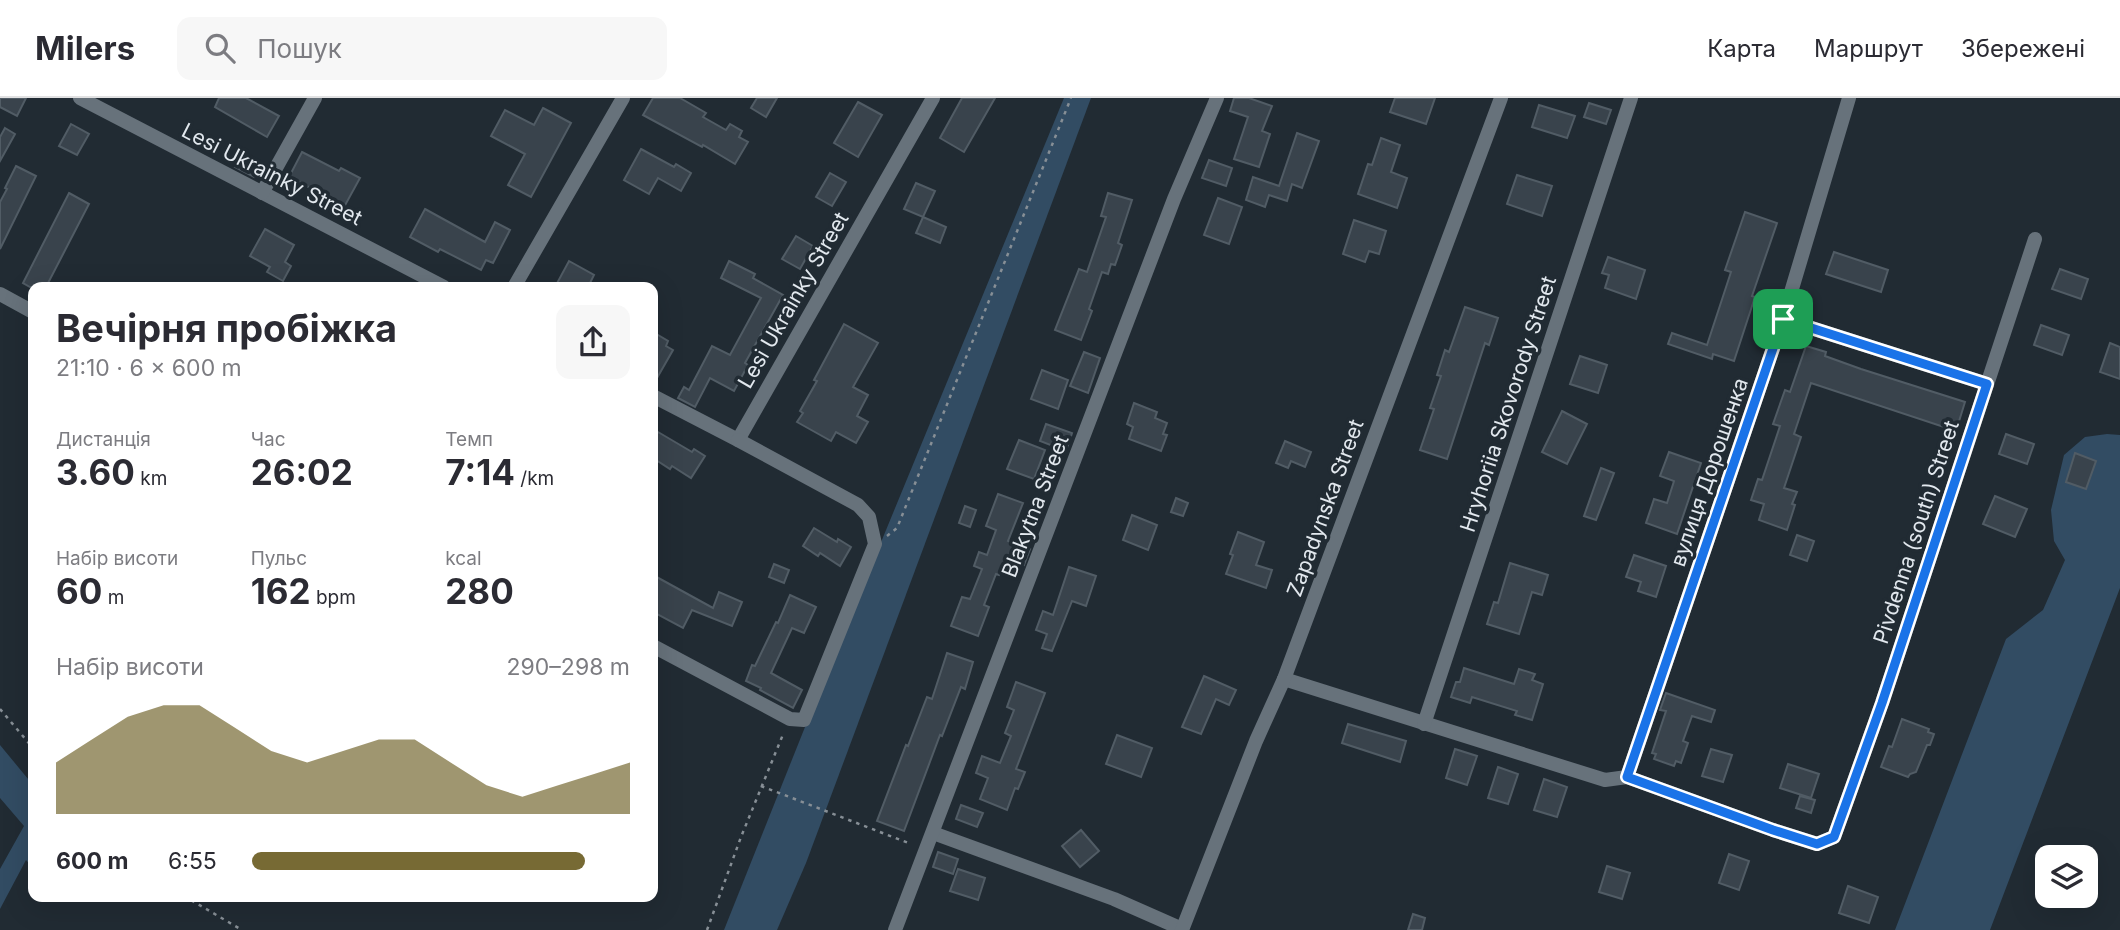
<!DOCTYPE html>
<html lang="uk">
<meta charset="utf-8">
<style>
body{margin:0;font-family:Inter,sans-serif;background:#f7f7f7;color:#2b2b33;height:100vh;display:flex;flex-direction:column;font-size:26px;white-space:nowrap}
*{box-sizing:border-box;margin:0}
p{font-size:23px;color:#7c7c81}
.icon{flex:none;width:38px;height:38px;fill:none;stroke:currentColor;stroke-width:2;stroke-linecap:round;stroke-linejoin:round}
.map{position:relative;flex:1;overflow:hidden}
.drawer{position:absolute;left:28px;top:184px;width:630px;height:620px;display:flex;flex-direction:column;background:#fff;border-radius:14px;box-shadow:0 7px 28px #0002}
.drawer>*{flex:none}
.buttons{position:absolute;left:2035px;top:747px;display:grid;gap:14px}
.buttons a{display:grid;place-items:center;width:63px;height:63px;border-radius:14px;background:#fff;box-shadow:0 7px 28px #0002;font-size:35px}
.pin{position:absolute;display:grid;place-items:center;width:60px;height:60px;color:#fff;margin:-30px;border-radius:14px;box-shadow:0 4px 10px #0006}
.round{display:grid;place-items:center;flex:none;width:74px;height:74px;border-radius:14px;background:#f7f7f7}
.summary{display:flex;align-items:center;justify-content:space-between;height:119px;padding:0 28px}
h1{font-size:38px;font-weight:700;line-height:52px}
.stats{display:grid;grid-template-columns:repeat(3,1fr);gap:10px;height:119px;padding:7px 28px}
.stats div{display:grid;align-content:center}
.stats b{font-size:35px;font-weight:700}
.stats small{font-size:19px;font-weight:400}
.stats p{font-size:19px}
.chart{height:196px;padding:14px 28px}
.chart p{display:flex;justify-content:space-between}
.chart svg{width:100%;height:126px;margin-top:7px;fill:#776a34;opacity:.7}
ul{padding:0 28px;list-style:none;font-size:23px}
li{display:grid;grid-template-columns:112px 84px 1fr;align-items:center;height:52px}
li i{height:18px;border-radius:9px;background:#776a34}
header{display:flex;align-items:center;gap:42px;box-sizing:border-box;height:98px;padding:0 35px;background:#fff;border-bottom:2px solid #e1e1e2}
header strong{font-size:33px}
nav{display:flex;gap:38px;margin-inline-start:auto;font-size:24px}
.search{width:490px;height:63px;background:#f7f7f7;display:flex;align-items:center;gap:18px;box-sizing:border-box;padding:0 24px;border-radius:14px;color:#7c7c81;font-size:26px}
.map>svg:first-child{display:block}
.green{fill:#324c63}
.building{fill:#39434c;stroke:#515c65;stroke-width:2}
.lines{fill:none;stroke-linecap:round;stroke-linejoin:round}
.path{stroke:#878f96;stroke-width:2.5;stroke-dasharray:3.5 5;stroke-linecap:butt}
.minor{stroke:#67727b;stroke-width:14}
.route-casing{stroke:#fff;stroke-width:14}
.route{stroke:#1a73e8;stroke-width:9}
.labels{text-anchor:middle;dominant-baseline:central;stroke-width:7;stroke-linejoin:round;paint-order:stroke}
.street-label{font-size:21px;fill:#e2e8ee;stroke:#212b33}
</style>
<header>
<strong>Milers</strong>
<div class="search"><svg class="icon" aria-label="search" viewBox="0 0 24 24"><circle cx="10" cy="10" r="6"/><path d="M15 15l6 6"/></svg>Пошук</div>
<nav><a>Карта</a><a>Маршрут</a><a>Збережені</a></nav>
</header>
<div class="map">
<svg width="2120" height="832" viewBox="0 0 2120 832">
<rect width="100%" height="100%" fill="#212b33"/>
<!-- green -->
<g class="green">
<polygon points="1064,0 1091,0 806,765 777,832 724,832 809,619"/>
<polygon points="2107,336 2120,337 2120,490 1990,832 1895,832 2006,541 2043,512 2065,462 2054,443 2051,412 2064,357 2085,339"/>
<polygon points="0,647 33,687 33,770 26,762 0,811 0,771 24,728 0,700"/>
</g>
<!-- building -->
<g class="building">
<polygon points="0,0 26,0 17,18 0,9"/>
<polygon points="219,0 246,0 279,18 267,39 215,9"/>
<polygon points="653,0 680,0 706,15 703,19 726,32 730,26 742,33 739,39 748,44 735,66 703,47 702,49 643,17"/>
<polygon points="757,0 777,0 766,19 751,10"/>
<polygon points="962,0 995,0 964,54 940,40"/>
<polygon points="1234,0 1249,0 1272,8 1262,33 1270,36 1259,69 1234,61 1248,19 1230,13"/>
<polygon points="1395,0 1435,0 1426,26 1390,14"/>
<polygon points="858,4 882,17 858,59 834,45"/>
<polygon points="1589,5 1611,12 1606,26 1584,19"/>
<polygon points="1539,7 1575,18 1567,40 1532,29"/>
<polygon points="543,10 571,25 531,99 508,87 525,56 491,38 505,12 534,27"/>
<polygon points="71,26 89,36 77,57 59,48"/>
<polygon points="5,30 15,36 0,63 0,39"/>
<polygon points="1297,35 1319,43 1302,90 1292,86 1287,103 1269,97 1265,109 1246,102 1253,79 1279,88"/>
<polygon points="1381,40 1400,47 1391,74 1407,80 1397,110 1358,96 1368,66 1372,67"/>
<polygon points="641,51 674,69 676,66 691,75 681,93 658,80 649,96 624,82"/>
<polygon points="302,54 339,73 341,70 360,80 343,111 324,101 326,98 289,79"/>
<polygon points="240,58 259,69 254,79 235,69"/>
<polygon points="1209,62 1232,70 1226,88 1202,80"/>
<polygon points="16,68 36,78 0,151 0,104 7,91 5,90"/>
<polygon points="830,75 846,84 832,108 816,99"/>
<polygon points="1517,77 1552,88 1542,118 1507,106"/>
<polygon points="916,85 935,93 923,119 904,111"/>
<polygon points="69,95 89,106 46,189 30,189 23,185"/>
<polygon points="1108,95 1132,102 1118,145 1122,147 1115,167 1111,166 1108,176 1102,174 1089,211 1092,213 1081,242 1055,232 1079,171 1087,174 1106,119 1101,118"/>
<polygon points="1218,100 1242,109 1229,146 1204,137"/>
<polygon points="425,111 485,144 495,124 510,132 493,165 486,162 481,172 440,151 438,154 410,139"/>
<polygon points="1745,114 1777,125 1752,198 1755,199 1734,263 1713,256 1712,261 1668,246 1672,235 1707,247 1731,174 1725,172"/>
<polygon points="923,119 946,129 940,145 916,135"/>
<polygon points="1354,122 1386,133 1379,156 1369,153 1365,164 1343,156"/>
<polygon points="265,131 294,147 285,164 291,168 283,183 267,174 270,169 250,158"/>
<polygon points="796,138 813,148 800,171 782,161"/>
<polygon points="1834,154 1888,172 1881,194 1826,176"/>
<polygon points="1608,159 1645,172 1636,201 1605,190 1609,177 1602,175"/>
<polygon points="569,163 594,177 588,189 555,189"/>
<polygon points="729,163 755,176 753,180 783,197 745,265 748,267 734,293 710,280 695,309 678,300 684,289 689,292 712,248 730,257 761,200 721,180"/>
<polygon points="2060,171 2088,181 2081,201 2052,191"/>
<polygon points="1465,209 1498,220 1489,247 1485,245 1447,361 1420,352 1434,311 1430,310 1441,278 1437,277 1445,252 1449,254"/>
<polygon points="844,226 878,245 853,289 868,297 857,318 868,324 856,345 836,334 831,343 797,324 803,315 800,313 817,283 814,282"/>
<polygon points="2041,227 2069,237 2062,257 2034,247"/>
<polygon points="653,234 668,243 666,248 673,252 653,287"/>
<polygon points="2110,245 2120,249 2120,281 2100,274"/>
<polygon points="1806,248 1826,254 1825,258 1861,271 1965,304 1956,333 1811,285 1794,336 1801,339 1784,390 1797,394 1792,406 1795,407 1787,432 1759,422 1764,406 1751,402 1758,381 1762,382 1780,328 1773,326 1785,292 1790,294"/>
<polygon points="1084,254 1100,260 1088,295 1070,288"/>
<polygon points="1580,258 1607,267 1598,295 1570,286"/>
<polygon points="1042,272 1068,282 1058,311 1031,301"/>
<polygon points="1134,305 1157,314 1155,320 1167,325 1163,336 1167,337 1161,353 1129,341 1133,329 1127,326"/>
<polygon points="1562,313 1587,326 1567,366 1542,354"/>
<polygon points="1046,326 1072,335 1066,353 1040,343"/>
<polygon points="658,334 692,354 694,351 705,358 691,380 672,368 670,371 653,360 653,343"/>
<polygon points="2006,336 2034,346 2027,366 1999,356"/>
<polygon points="1019,342 1045,352 1034,381 1007,371"/>
<polygon points="1285,343 1311,354 1305,369 1291,363 1288,370 1276,365"/>
<polygon points="1669,354 1701,365 1677,436 1646,425 1654,401 1667,405 1674,383 1660,378"/>
<polygon points="2075,355 2096,363 2086,391 2066,384"/>
<polygon points="1601,370 1614,375 1596,422 1584,418"/>
<polygon points="998,396 1023,405 1008,443 1030,451 1024,467 1006,461 999,477 996,476 984,507 989,509 978,538 951,528 962,499 970,501 982,471 974,468 979,454 987,457 996,432 986,428"/>
<polygon points="1995,398 2027,411 2015,439 1983,426"/>
<polygon points="1176,400 1188,405 1183,418 1171,414"/>
<polygon points="965,408 976,412 970,429 959,425"/>
<polygon points="1132,417 1157,427 1148,452 1123,442"/>
<polygon points="814,430 837,444 838,441 851,449 840,468 820,455 818,458 803,448"/>
<polygon points="1238,434 1264,444 1256,467 1272,472 1266,490 1226,476 1233,457 1230,456"/>
<polygon points="1797,437 1814,443 1807,463 1790,457"/>
<polygon points="1634,457 1666,468 1656,499 1638,493 1641,484 1626,479"/>
<polygon points="1510,465 1548,477 1542,497 1532,494 1519,536 1487,526 1494,504 1498,505"/>
<polygon points="774,466 789,472 784,485 769,479"/>
<polygon points="1069,469 1096,478 1086,508 1072,503 1052,553 1042,550 1047,536 1036,532 1043,513 1053,517"/>
<polygon points="653,477 713,510 719,494 742,504 732,528 692,512 683,530 653,514"/>
<polygon points="790,497 816,509 804,535 792,530 771,575 802,592 793,610 760,592 761,590 746,583 752,567 755,568 776,524 778,525"/>
<polygon points="947,555 973,564 965,591 961,589 942,638 940,637 904,733 877,723 906,647 908,648 927,599 932,601"/>
<polygon points="1464,570 1514,586 1519,571 1535,576 1532,582 1543,586 1532,622 1515,617 1517,613 1472,599 1470,605 1451,599 1456,584 1460,584"/>
<polygon points="1204,578 1236,592 1229,607 1216,601 1201,636 1182,629"/>
<polygon points="1016,584 1045,595 1016,671 1025,674 1018,691 1015,690 1007,712 980,701 988,680 976,675 982,658 1000,665 1011,638 1005,635 1014,612 1007,609"/>
<polygon points="1666,595 1715,612 1711,624 1692,618 1683,643 1688,645 1681,665 1676,663 1674,668 1654,661 1656,656 1652,655 1666,613 1660,612"/>
<polygon points="1902,621 1929,631 1928,634 1934,636 1930,647 1927,647 1916,674 1910,676 1908,679 1881,669 1889,648 1892,649"/>
<polygon points="1348,626 1406,643 1400,664 1342,645"/>
<polygon points="1117,637 1152,650 1141,679 1106,666"/>
<polygon points="1455,651 1477,658 1467,687 1446,680"/>
<polygon points="1711,651 1732,657 1723,684 1702,678"/>
<polygon points="1788,666 1819,676 1811,700 1780,690"/>
<polygon points="1498,669 1518,676 1508,706 1488,700"/>
<polygon points="1544,681 1567,689 1557,719 1534,712"/>
<polygon points="1800,698 1815,702 1811,715 1796,710"/>
<polygon points="961,707 983,715 977,729 956,721"/>
<polygon points="1081,732 1099,753 1080,769 1062,748"/>
<polygon points="938,754 958,761 953,776 933,769"/>
<polygon points="1729,756 1749,763 1739,792 1719,785"/>
<polygon points="1607,768 1630,775 1622,801 1599,794"/>
<polygon points="958,771 985,780 978,802 950,793"/>
<polygon points="1848,788 1878,799 1869,825 1839,815"/>
<polygon points="1413,816 1425,820 1422,832 1408,832"/>
</g>
<g class="lines">
<!-- path -->
<g class="path">
<polyline points="887,438 897,430 1071,0"/>
<polyline points="0,611 33,650"/>
<polyline points="761,688 911,746"/>
<polyline points="184,798 242,832"/>
<polyline points="707,832 741,739 784,634"/>
</g>
<!-- minor -->
<g class="minor">
<polyline points="80,0 444,189"/>
<polyline points="262,95 315,0"/>
<polyline points="514,189 623,0"/>
<polyline points="0,196 33,214"/>
<polyline points="1783,221 1987,286"/>
<polyline points="653,298 738,342 933,0"/>
<polyline points="653,548 790,621 804,622 875,446 869,419 858,407 738,342"/>
<polyline points="1284,581 1605,682 1627,679 1773,732 1817,746 1834,739 1882,605 2035,141"/>
<polyline points="1424,626 1631,0"/>
<polyline points="1627,679 1783,221 1849,0"/>
<polyline points="933,735 1114,801 1182,831"/>
<polyline points="895,832 1174,101 1217,0"/>
<polyline points="1182,832 1256,643 1284,581 1501,0"/>
</g>
</g>
<g class="lines">
<defs>
<polygon id="route" points="1783,221 1987,286 1882,605 1834,739 1817,746 1773,732 1627,679"/>
</defs>
<!-- route casing -->
<use href="#route" class="route-casing"/>
<!-- route -->
<use href="#route" class="route"/>
</g>
<g class="labels">
<!-- street labels -->
<g class="street-label">
<text transform="translate(272 76) rotate(27)">Lesi Ukrainky Street</text>
<text transform="translate(793 202) rotate(-60)">Lesi Ukrainky Street</text>
<text transform="translate(1508 306) rotate(-72)">Hryhoriia Skovorody Street</text>
<text transform="translate(1709 374) rotate(-71)">вулиця Дорошенка</text>
<text transform="translate(1035 408) rotate(-69)">Blakytna Street</text>
<text transform="translate(1325 410) rotate(-70)">Zapadynska Street</text>
<text transform="translate(1916 434) rotate(-72)">Pivdenna (south) Street</text>
</g>
</g>
</svg>
<div class="buttons">
<a><svg class="icon" aria-label="layers" viewBox="0 0 24 24"><path d="M12 4l9 5-9 5-9-5zM3 14l9 5 9-5"/></svg></a>
</div>
<div class="pin" style="left:1783px;top:221px;background:#1e9e55"><svg class="icon" aria-label="arrive" viewBox="0 0 24 24"><path d="M6 21V4h12l-3 4 3 4H6"/></svg></div>
<section class="drawer">
<div class="summary"><div><h1>Вечірня пробіжка</h1><p>21:10 · 6 × 600 m</p></div><a class="round"><svg class="icon" aria-label="share" viewBox="0 0 24 24"><path d="M12 15V3M7 8l5-5 5 5M5 13v7h14v-7"/></svg></a></div>
<div class="stats">
<div><p>Дистанція</p><b>3.60<small> km</small></b></div>
<div><p>Час</p><b>26:02</b></div>
<div><p>Темп</p><b>7:14<small> /km</small></b></div>
</div>
<div class="stats">
<div><p>Набір висоти</p><b>60<small> m</small></b></div>
<div><p>Пульс</p><b>162<small> bpm</small></b></div>
<div><p>kcal</p><b>280</b></div>
</div>
<div class="chart"><p><span>Набір висоти</span>290–298 m</p>
<svg viewBox="0 0 160 44" preserveAspectRatio="none"><path d="M0 44V26L10 18L20 10L30 6L40 6L50 14L60 22L70 26L80 22L90 18L100 18L110 26L120 34L130 38L140 34L150 30L160 26V44z"/></svg>
</div>
<ul>
<li><b>600 m</b>6:55<i style="width:88%"></i></li>
</ul>
</section>
</div>
